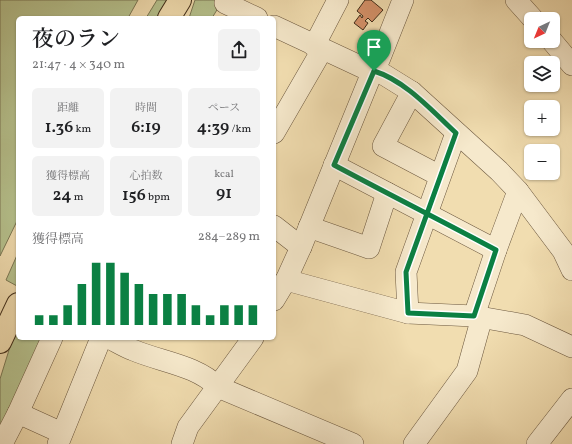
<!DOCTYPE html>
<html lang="ja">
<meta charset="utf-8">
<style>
body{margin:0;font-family:Vollkorn,"Noto Serif JP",serif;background:#f2f2f2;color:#202124;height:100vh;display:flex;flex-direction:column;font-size:15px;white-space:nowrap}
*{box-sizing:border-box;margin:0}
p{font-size:13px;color:#757577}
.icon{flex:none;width:22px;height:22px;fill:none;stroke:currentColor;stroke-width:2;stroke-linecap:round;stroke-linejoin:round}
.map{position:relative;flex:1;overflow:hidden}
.drawer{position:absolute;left:16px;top:16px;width:260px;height:324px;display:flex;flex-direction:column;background:#fff;border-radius:6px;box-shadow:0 1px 3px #0004}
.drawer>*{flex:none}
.needle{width:26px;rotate:223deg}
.tools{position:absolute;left:524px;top:12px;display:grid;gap:8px}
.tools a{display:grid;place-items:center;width:36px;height:36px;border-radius:6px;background:#fff;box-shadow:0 1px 3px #0004;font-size:20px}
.pin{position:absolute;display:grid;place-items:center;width:34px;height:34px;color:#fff;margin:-41px -17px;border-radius:50% 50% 50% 0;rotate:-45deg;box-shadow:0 0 4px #0007}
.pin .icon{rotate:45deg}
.round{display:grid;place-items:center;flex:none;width:42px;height:42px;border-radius:6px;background:#f2f2f2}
.summary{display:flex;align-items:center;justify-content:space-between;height:68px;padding:0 16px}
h1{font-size:22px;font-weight:600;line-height:30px}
.stats{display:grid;grid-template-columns:repeat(3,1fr);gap:6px;height:68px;padding:4px 16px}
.stats div{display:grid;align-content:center;border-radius:6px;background:#f2f2f2;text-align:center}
.stats b{font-size:17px;font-weight:600}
.stats small{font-size:11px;font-weight:400}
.stats p{font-size:11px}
.chart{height:112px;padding:8px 16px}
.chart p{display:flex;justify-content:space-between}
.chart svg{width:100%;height:72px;margin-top:4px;stroke:#0b8043;stroke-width:6}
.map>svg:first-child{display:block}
.green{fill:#b6c28e;stroke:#7a7754}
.building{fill:#d49169;stroke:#3f2c19}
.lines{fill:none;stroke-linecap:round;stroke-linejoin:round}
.minor-casing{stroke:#6c583f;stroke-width:22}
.major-casing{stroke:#3f2c19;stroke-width:24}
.minor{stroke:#f6e9cc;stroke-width:21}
.major{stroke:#f1ddb0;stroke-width:22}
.route-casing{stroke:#fff;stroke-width:8}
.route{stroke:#0b8043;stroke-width:5}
</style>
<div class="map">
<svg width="572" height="444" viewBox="0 0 572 444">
<rect width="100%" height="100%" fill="#f1ddb0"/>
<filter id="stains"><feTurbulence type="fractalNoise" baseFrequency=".005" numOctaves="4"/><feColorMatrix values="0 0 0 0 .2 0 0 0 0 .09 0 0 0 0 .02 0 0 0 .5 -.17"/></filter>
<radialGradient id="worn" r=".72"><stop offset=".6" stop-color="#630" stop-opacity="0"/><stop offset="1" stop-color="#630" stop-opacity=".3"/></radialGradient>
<!-- green -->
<g class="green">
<polygon points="0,0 138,0 128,18 18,18 18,219 0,256"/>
<polygon points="157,0 170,0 160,18 146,18"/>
<polygon points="195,0 223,0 212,18 189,18"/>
<polygon points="18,253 18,285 17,286 6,280"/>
<polygon points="18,321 18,338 47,338 0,440 0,379"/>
</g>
<!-- building -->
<polygon class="building" points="365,0 371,0 383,10 372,22 368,18 365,21 368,23 363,30 354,23 360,15 362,18 363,16 357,11"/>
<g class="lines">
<defs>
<g id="minor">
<polyline points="516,0 533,19"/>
<polyline points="225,3 257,18"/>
<polyline points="274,26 366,69 383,74 412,92 499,171 518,191 563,251 572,270"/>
<polyline points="552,41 572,65"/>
<polyline points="314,46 338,0"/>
<polyline points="412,92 383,146 440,176"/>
<polyline points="274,133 322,50"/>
<polyline points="334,165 496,250"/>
<polyline points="274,226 301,247"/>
<polyline points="309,227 369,248 387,193"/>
<polyline points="286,280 408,313 474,316 525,325 572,347"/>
<polyline points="274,300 286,280 301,247 369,80 380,58 403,0"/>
<polyline points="408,313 406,272 456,133"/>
<polyline points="474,316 496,250 518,191"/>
<path d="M109,338c8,4 16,9 24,12 28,12 63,15 85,37l135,57"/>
<polyline points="18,413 62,433"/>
<polyline points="2,444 18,413 52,338"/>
<polyline points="58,444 101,338"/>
<polyline points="182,444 188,427 253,338"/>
<polyline points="414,444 467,371 482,317"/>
<polyline points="537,444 572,399"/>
</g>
<g id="major">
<polyline points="169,18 180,0"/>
<polyline points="0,342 18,304"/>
</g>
</defs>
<!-- minor casing -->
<use href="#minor" class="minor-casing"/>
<!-- major casing -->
<use href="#major" class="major-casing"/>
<!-- minor -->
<use href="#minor" class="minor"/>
<!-- major -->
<use href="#major" class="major"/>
</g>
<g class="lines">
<defs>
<path id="route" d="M374,71l-40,94c54,29 108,56 162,85l-22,66 -66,-3 -2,-41 50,-139c-24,-22 -50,-52 -82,-62"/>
</defs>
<!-- route casing -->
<use href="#route" class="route-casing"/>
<!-- route -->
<use href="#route" class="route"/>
</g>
<rect width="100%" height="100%" filter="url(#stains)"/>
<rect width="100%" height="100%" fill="url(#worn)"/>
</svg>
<div class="tools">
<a><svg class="needle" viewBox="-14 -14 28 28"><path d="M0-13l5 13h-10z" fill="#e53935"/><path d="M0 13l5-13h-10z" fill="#757577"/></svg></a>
<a><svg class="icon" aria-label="layers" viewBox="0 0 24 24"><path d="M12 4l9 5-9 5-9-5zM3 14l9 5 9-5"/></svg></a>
<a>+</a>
<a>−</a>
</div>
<div class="pin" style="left:374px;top:71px;background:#1e9e55"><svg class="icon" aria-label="arrive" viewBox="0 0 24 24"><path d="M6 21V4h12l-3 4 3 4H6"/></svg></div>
<section class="drawer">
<div class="summary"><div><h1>夜のラン</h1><p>21:47 · 4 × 340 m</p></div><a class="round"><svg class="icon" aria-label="share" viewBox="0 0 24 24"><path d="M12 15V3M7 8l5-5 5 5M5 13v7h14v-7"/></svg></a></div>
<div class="stats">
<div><p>距離</p><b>1.36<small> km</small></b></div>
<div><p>時間</p><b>6:19</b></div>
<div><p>ペース</p><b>4:39<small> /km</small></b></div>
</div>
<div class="stats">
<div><p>獲得標高</p><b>24<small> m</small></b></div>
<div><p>心拍数</p><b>156<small> bpm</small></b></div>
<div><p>kcal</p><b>91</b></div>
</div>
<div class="chart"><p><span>獲得標高</span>284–289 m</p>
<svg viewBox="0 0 160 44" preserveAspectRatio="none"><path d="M5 44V38M15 44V38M25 44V32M35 44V19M45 44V6M55 44V6M65 44V12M75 44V19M85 44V25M95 44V25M105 44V25M115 44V32M125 44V38M135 44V32M145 44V32M155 44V32"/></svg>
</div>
</section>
</div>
